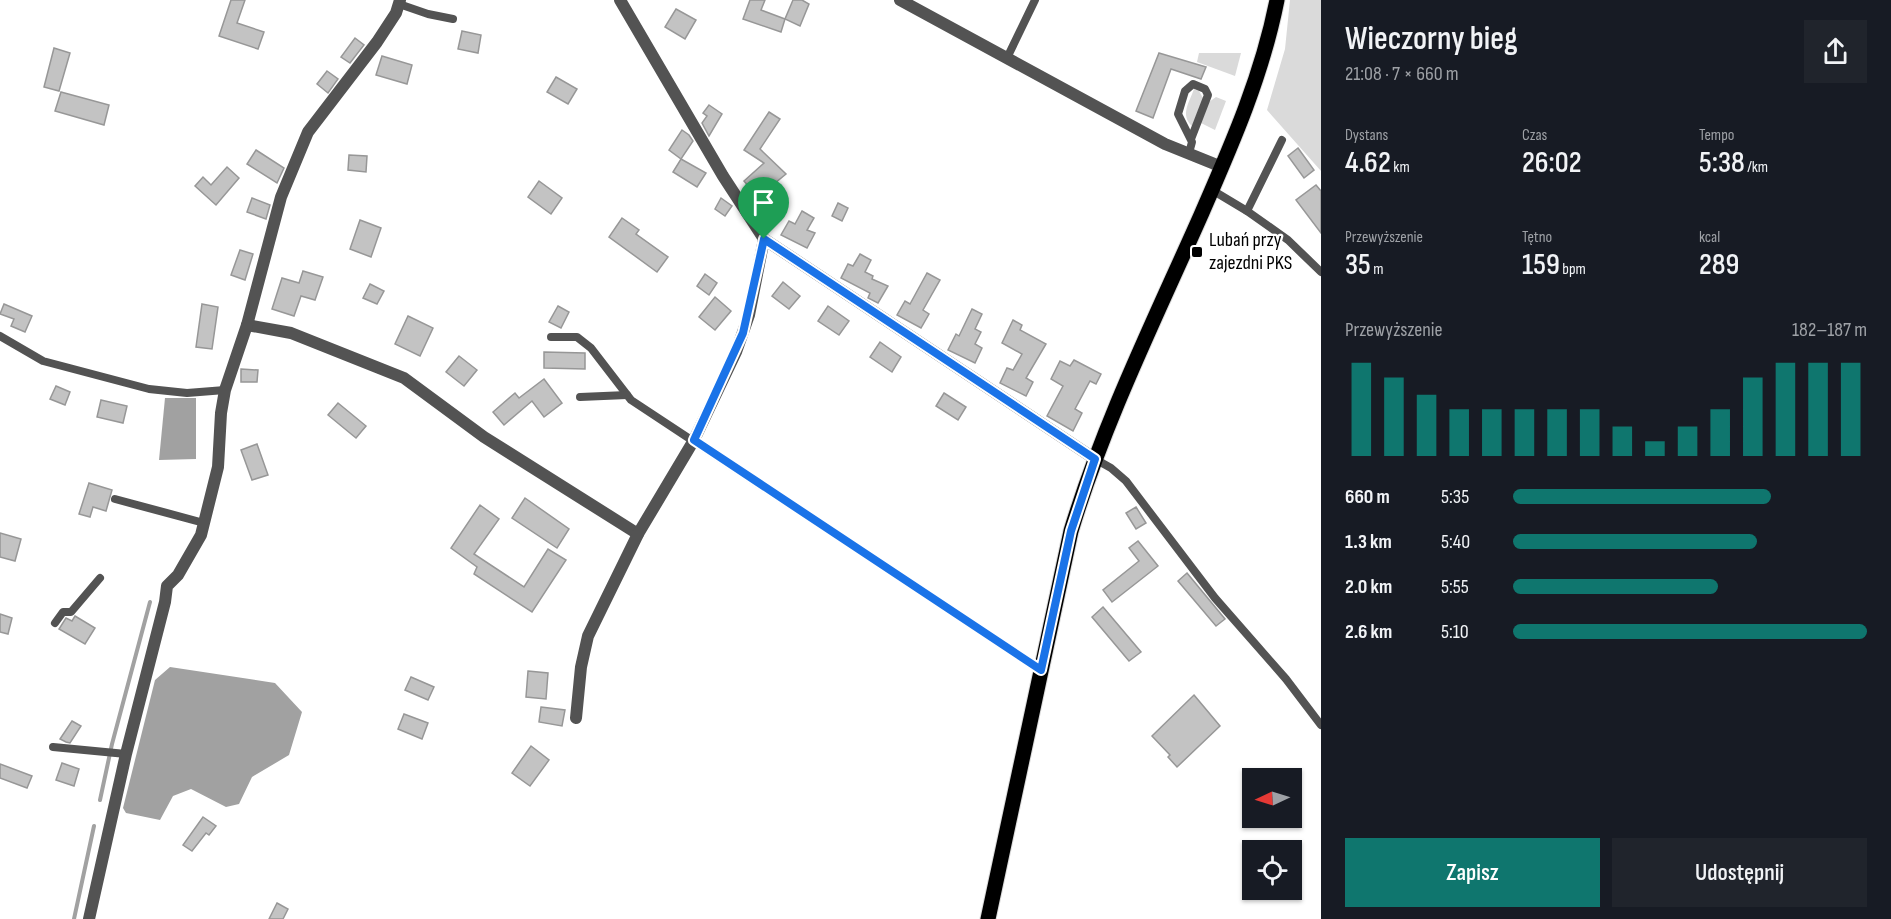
<!DOCTYPE html>
<html lang="pl">
<meta charset="utf-8">
<style>
body{margin:0;font-family:"Sofia Sans Condensed",sans-serif;background:#20242c;color:#f1f3f6;height:100vh;display:flex;flex-direction:column;font-size:22px;white-space:nowrap}
*{box-sizing:border-box;margin:0}
p{font-size:20px;color:#9ea1a6}
.icon{flex:none;width:33px;height:33px;fill:none;stroke:currentColor;stroke-width:2;stroke-linecap:round;stroke-linejoin:round}
.map{position:relative;flex:1;overflow:hidden}
.panel{display:flex;flex-direction:column;background:#171b24;width:570px}
.panel>*{flex:none}
.needle{width:39px;rotate:266deg}
.fabs{position:absolute;left:1242px;top:768px;display:grid;gap:12px}
.fabs a{display:grid;place-items:center;width:60px;height:60px;border-radius:0px;background:#171b24;box-shadow:0 2px 4px #0004;font-size:30px}
.pin{position:absolute;display:grid;place-items:center;width:51px;height:51px;color:#fff;margin:-62px -26px;border-radius:50% 50% 50% 0;rotate:-45deg;box-shadow:0 0 6px #0007}
.pin .icon{rotate:45deg}
.round{display:grid;place-items:center;flex:none;width:63px;height:63px;border-radius:0px;background:#20242c}
.head{display:flex;align-items:center;justify-content:space-between;height:102px;padding:0 24px}
h1{font-size:33px;font-weight:600;line-height:45px}
.figures{display:grid;grid-template-columns:repeat(3,1fr);gap:9px;height:102px;padding:6px 24px}
.figures div{display:grid;align-content:center}
.figures b{font-size:30px;font-weight:600}
.figures small{font-size:16px;font-weight:400}
.figures p{font-size:16px}
.chart{height:168px;padding:12px 24px}
.chart p{display:flex;justify-content:space-between}
.chart svg{width:100%;height:108px;margin-top:6px;stroke:#0f766e;stroke-width:6}
.primary-button{display:flex;gap:12px;margin-top:auto;padding:12px 24px}
.primary-button a{flex:1;height:69px;border-radius:0px;background:#0f766e;color:#fff;font-size:24px;font-weight:600;line-height:69px;text-align:center}
.primary-button a+a{background:#20242c;color:#f1f3f6}
ul{padding:0 24px;list-style:none;font-size:20px}
li{display:grid;grid-template-columns:96px 72px 1fr;align-items:center;height:45px}
li i{height:15px;border-radius:8px;background:#0f766e}
main{display:flex;flex:1;min-height:0}
.map>svg:first-child{display:block}
.green{fill:#dadada}
.water{fill:#a1a1a1}
.lines{fill:none;stroke-linecap:round;stroke-linejoin:round}
.stream{stroke:#a1a1a1;stroke-width:4}
.building{fill:#c3c3c3;stroke:#979797;stroke-width:1.5}
.primary-casing{stroke:#dbdbdb;stroke-width:17}
.lane{stroke:#535353;stroke-width:8}
.street{stroke:#535353;stroke-width:12}
.primary{stroke:#000;stroke-width:15}
.route-casing{stroke:#fff;stroke-width:12}
.route{stroke:#1a73e8;stroke-width:8}
.poi-dot{fill:#000;stroke:#fff;stroke-width:2}
.labels{text-anchor:middle;dominant-baseline:central;stroke-width:4.5;stroke-linejoin:round;paint-order:stroke}
.poi-label{font-size:20px;fill:#000;stroke:#fff;text-anchor:start}
</style>
<main>
<div class="map">
<svg width="1321" height="919" viewBox="0 0 1321 919">
<rect width="100%" height="100%" fill="#fff"/>
<!-- green -->
<g class="green">
<polygon points="1290,0 1321,0 1321,171 1267,110 1285,49"/>
<polygon points="1199,53 1241,53 1235,76 1197,62"/>
<path d="M1194,89l5,2 4,7 -11,28c-12,-11 -3,-23 2,-37z"/>
<polygon points="1216,97 1226,101 1215,130 1201,123 1209,102"/>
</g>
<!-- water -->
<g class="water">
<polygon points="165,398 196,398 196,459 159,460"/>
<polygon points="170,667 275,683 302,712 289,755 252,777 239,804 226,807 191,789 173,796 160,820 126,813 123,808 155,680"/>
</g>
<g class="lines">
<!-- stream -->
<g class="stream">
<polyline points="100,800 112,744 150,602"/>
<polyline points="74,919 94,826"/>
</g>
</g>
<!-- building -->
<g class="building">
<polygon points="231,0 245,0 237,23 264,32 258,49 219,36"/>
<polygon points="750,0 765,0 761,10 785,19 781,32 743,19"/>
<polygon points="793,0 802,0 809,4 800,26 785,19"/>
<polygon points="676,9 696,20 685,39 665,27"/>
<polygon points="462,31 481,35 478,53 458,49"/>
<polygon points="355,38 364,45 350,63 341,57"/>
<polygon points="54,48 70,53 59,91 44,87"/>
<polygon points="1159,53 1206,67 1201,79 1171,69 1153,118 1136,111"/>
<polygon points="382,56 412,65 407,84 376,75"/>
<polygon points="327,71 338,79 328,93 317,84"/>
<polygon points="556,77 577,89 568,104 547,92"/>
<polygon points="61,92 109,105 104,125 55,111"/>
<polygon points="709,105 722,114 709,136 702,123 707,116 703,113"/>
<polygon points="769,112 780,119 760,149 786,174 758,197 744,181 764,163 744,150"/>
<polygon points="682,130 689,135 693,141 681,159 669,150"/>
<polygon points="1298,148 1314,170 1304,178 1288,156"/>
<polygon points="256,150 284,168 277,183 247,164"/>
<polygon points="349,155 367,156 366,172 348,170"/>
<polygon points="681,159 706,173 697,187 673,172"/>
<polygon points="227,167 239,178 216,205 195,186 203,177 211,185"/>
<polygon points="539,181 562,198 551,214 528,197"/>
<polygon points="1316,185 1321,191 1321,233 1296,200"/>
<polygon points="252,198 270,205 266,219 247,212"/>
<polygon points="721,198 732,206 725,216 715,209"/>
<polygon points="838,203 848,208 842,221 832,216"/>
<polygon points="802,211 814,218 807,230 815,233 807,248 781,235 789,221 795,224"/>
<polygon points="622,218 639,230 636,234 668,257 657,272 609,237"/>
<polygon points="360,220 381,228 371,257 350,249"/>
<polygon points="240,250 253,254 245,280 231,275"/>
<polygon points="860,254 871,260 865,272 873,276 872,279 888,286 878,303 868,298 870,293 841,278 848,264 853,266"/>
<polygon points="303,271 323,277 315,300 301,296 294,316 272,309 282,278 299,283"/>
<polygon points="927,273 940,280 923,310 929,314 921,328 897,315 905,301 910,304"/>
<polygon points="705,274 717,283 709,295 697,286"/>
<polygon points="783,282 800,296 789,309 772,296"/>
<polygon points="370,284 384,291 377,304 363,298"/>
<polygon points="715,297 731,311 715,330 699,317"/>
<polygon points="4,304 32,316 25,332 11,326 14,319 0,314"/>
<polygon points="202,304 218,307 212,349 196,347"/>
<polygon points="558,306 569,312 561,328 549,322"/>
<polygon points="828,306 849,321 839,335 818,321"/>
<polygon points="972,309 982,314 975,329 981,332 975,344 982,348 975,363 948,350 956,334 959,336"/>
<polygon points="408,316 433,328 420,356 395,344"/>
<polygon points="1013,320 1022,325 1020,330 1046,344 1026,378 1033,382 1026,396 1000,383 1007,368 1013,370 1022,354 1002,343"/>
<polygon points="880,342 901,357 892,372 870,357"/>
<polygon points="544,352 585,353 585,369 544,368"/>
<polygon points="459,356 477,370 464,386 446,372"/>
<polygon points="1074,360 1101,374 1096,384 1090,381 1075,409 1082,413 1073,431 1047,416 1063,386 1051,379 1060,361 1070,366"/>
<polygon points="241,369 258,370 257,382 241,382"/>
<polygon points="544,379 562,403 544,417 532,401 504,425 493,412 515,393 519,398"/>
<polygon points="56,386 70,392 65,405 50,399"/>
<polygon points="944,393 966,407 958,420 936,406"/>
<polygon points="101,400 127,406 123,423 97,417"/>
<polygon points="338,403 366,426 356,438 328,415"/>
<polygon points="257,444 268,475 252,480 241,450"/>
<polygon points="89,483 112,490 106,511 93,507 90,517 79,514"/>
<polygon points="525,498 569,529 557,548 512,518"/>
<polygon points="480,505 499,519 474,554 524,587 548,549 566,560 532,612 474,574 477,567 451,548"/>
<polygon points="1136,507 1146,523 1136,529 1126,513"/>
<polygon points="0,533 21,539 15,561 0,557"/>
<polygon points="1138,541 1158,566 1112,602 1103,590 1139,561 1129,548"/>
<polygon points="1187,573 1225,619 1216,626 1178,581"/>
<polygon points="1103,607 1141,652 1129,661 1092,617"/>
<polygon points="0,614 12,618 8,634 0,632"/>
<polygon points="75,616 95,628 85,644 59,629 66,618 72,621"/>
<polygon points="528,671 548,673 546,699 526,697"/>
<polygon points="411,677 434,687 428,700 405,690"/>
<polygon points="1194,695 1220,726 1177,767 1168,757 1170,755 1152,736"/>
<polygon points="541,707 565,710 562,726 539,722"/>
<polygon points="404,714 428,723 422,739 398,729"/>
<polygon points="72,721 81,726 70,743 66,742 60,739"/>
<polygon points="531,746 549,760 530,786 512,773"/>
<polygon points="62,763 79,769 74,786 56,780"/>
<polygon points="0,764 32,776 27,788 0,778"/>
<polygon points="203,817 216,826 209,835 206,833 192,851 183,845"/>
<polygon points="277,903 288,909 283,919 269,919"/>
</g>
<g class="lines">
<defs>
<path id="primary" d="M988,919l83,-388c33,-109 84,-212 130,-316 31,-71 61,-139 76,-215"/>
</defs>
<!-- primary casing -->
<use href="#primary" class="primary-casing"/>
<!-- lane -->
<g class="lane">
<polyline points="399,4 428,14 453,19"/>
<polyline points="1007,58 1035,0"/>
<polyline points="1189,153 1192,142 1178,114 1185,91 1193,84 1205,89 1208,95 1191,139"/>
<polyline points="1212,190 1247,211 1288,240 1321,272"/>
<polyline points="1247,211 1282,140"/>
<polyline points="0,336 43,361 149,389 187,393 225,390"/>
<polyline points="551,337 577,337 591,348 631,400 1041,671"/>
<polyline points="580,397 627,395"/>
<polyline points="1095,459 1111,468 1126,481 1215,598 1286,679 1321,725"/>
<polyline points="115,499 204,523"/>
<polyline points="55,623 63,612 71,612 100,578"/>
<polyline points="53,747 126,754"/>
</g>
<!-- street -->
<g class="street">
<polyline points="620,0 723,176 764,239 1095,459"/>
<polyline points="900,0 1165,144 1222,167"/>
<polyline points="247,325 291,333 404,378 484,437 638,534"/>
<polyline points="576,718 581,667 588,636 638,534 694,440 736,352 749,315 764,239"/>
<polyline points="89,919 126,754 165,602 167,586 178,575 201,535 218,467 221,413 225,390 247,325 281,197 308,132 377,42 396,13 400,0"/>
</g>
<!-- primary -->
<use href="#primary" class="primary"/>
</g>
<g class="lines">
<defs>
<polygon id="route" points="764,239 1095,459 1071,531 1041,670 694,440 743,333"/>
</defs>
<!-- route casing -->
<use href="#route" class="route-casing"/>
<!-- route -->
<use href="#route" class="route"/>
</g>
<!-- markers -->
<rect class="poi-dot" x="1191" y="246" width="12" height="12" rx="3"/>
<g class="labels">
<!-- poi labels -->
<g class="poi-label">
<text x="1209" y="240">Lubań przy<tspan x="1209" dy="23">zajezdni PKS</tspan></text>
</g>
</g>
</svg>
<div class="fabs">
<a><svg class="needle" viewBox="-14 -14 28 28"><path d="M0-13l5 13h-10z" fill="#e53935"/><path d="M0 13l5-13h-10z" fill="#9ea1a6"/></svg></a>
<a><svg class="icon" aria-label="locate" viewBox="0 0 24 24"><circle cx="12" cy="12" r="6"/><path d="M12 2v4M12 18v4M2 12h4M18 12h4"/></svg></a>
</div>
<div class="pin" style="left:764px;top:239px;background:#1e9e55"><svg class="icon" aria-label="arrive" viewBox="0 0 24 24"><path d="M6 21V4h12l-3 4 3 4H6"/></svg></div>
</div>
<section class="panel">
<div class="head"><div><h1>Wieczorny bieg</h1><p>21:08 · 7 × 660 m</p></div><a class="round"><svg class="icon" aria-label="share" viewBox="0 0 24 24"><path d="M12 15V3M7 8l5-5 5 5M5 13v7h14v-7"/></svg></a></div>
<div class="figures">
<div><p>Dystans</p><b>4.62<small> km</small></b></div>
<div><p>Czas</p><b>26:02</b></div>
<div><p>Tempo</p><b>5:38<small> /km</small></b></div>
</div>
<div class="figures">
<div><p>Przewyższenie</p><b>35<small> m</small></b></div>
<div><p>Tętno</p><b>159<small> bpm</small></b></div>
<div><p>kcal</p><b>289</b></div>
</div>
<div class="chart"><p><span>Przewyższenie</span>182–187 m</p>
<svg viewBox="0 0 160 44" preserveAspectRatio="none"><path d="M5 44V6M15 44V12M25 44V19M35 44V25M45 44V25M55 44V25M65 44V25M75 44V25M85 44V32M95 44V38M105 44V32M115 44V25M125 44V12M135 44V6M145 44V6M155 44V6"/></svg>
</div>
<ul>
<li><b>660 m</b>5:35<i style="width:73%"></i></li>
<li><b>1.3 km</b>5:40<i style="width:69%"></i></li>
<li><b>2.0 km</b>5:55<i style="width:58%"></i></li>
<li><b>2.6 km</b>5:10<i style="width:100%"></i></li>
</ul>
<div class="primary-button"><a>Zapisz</a><a>Udostępnij</a></div>
</section>
</main>
